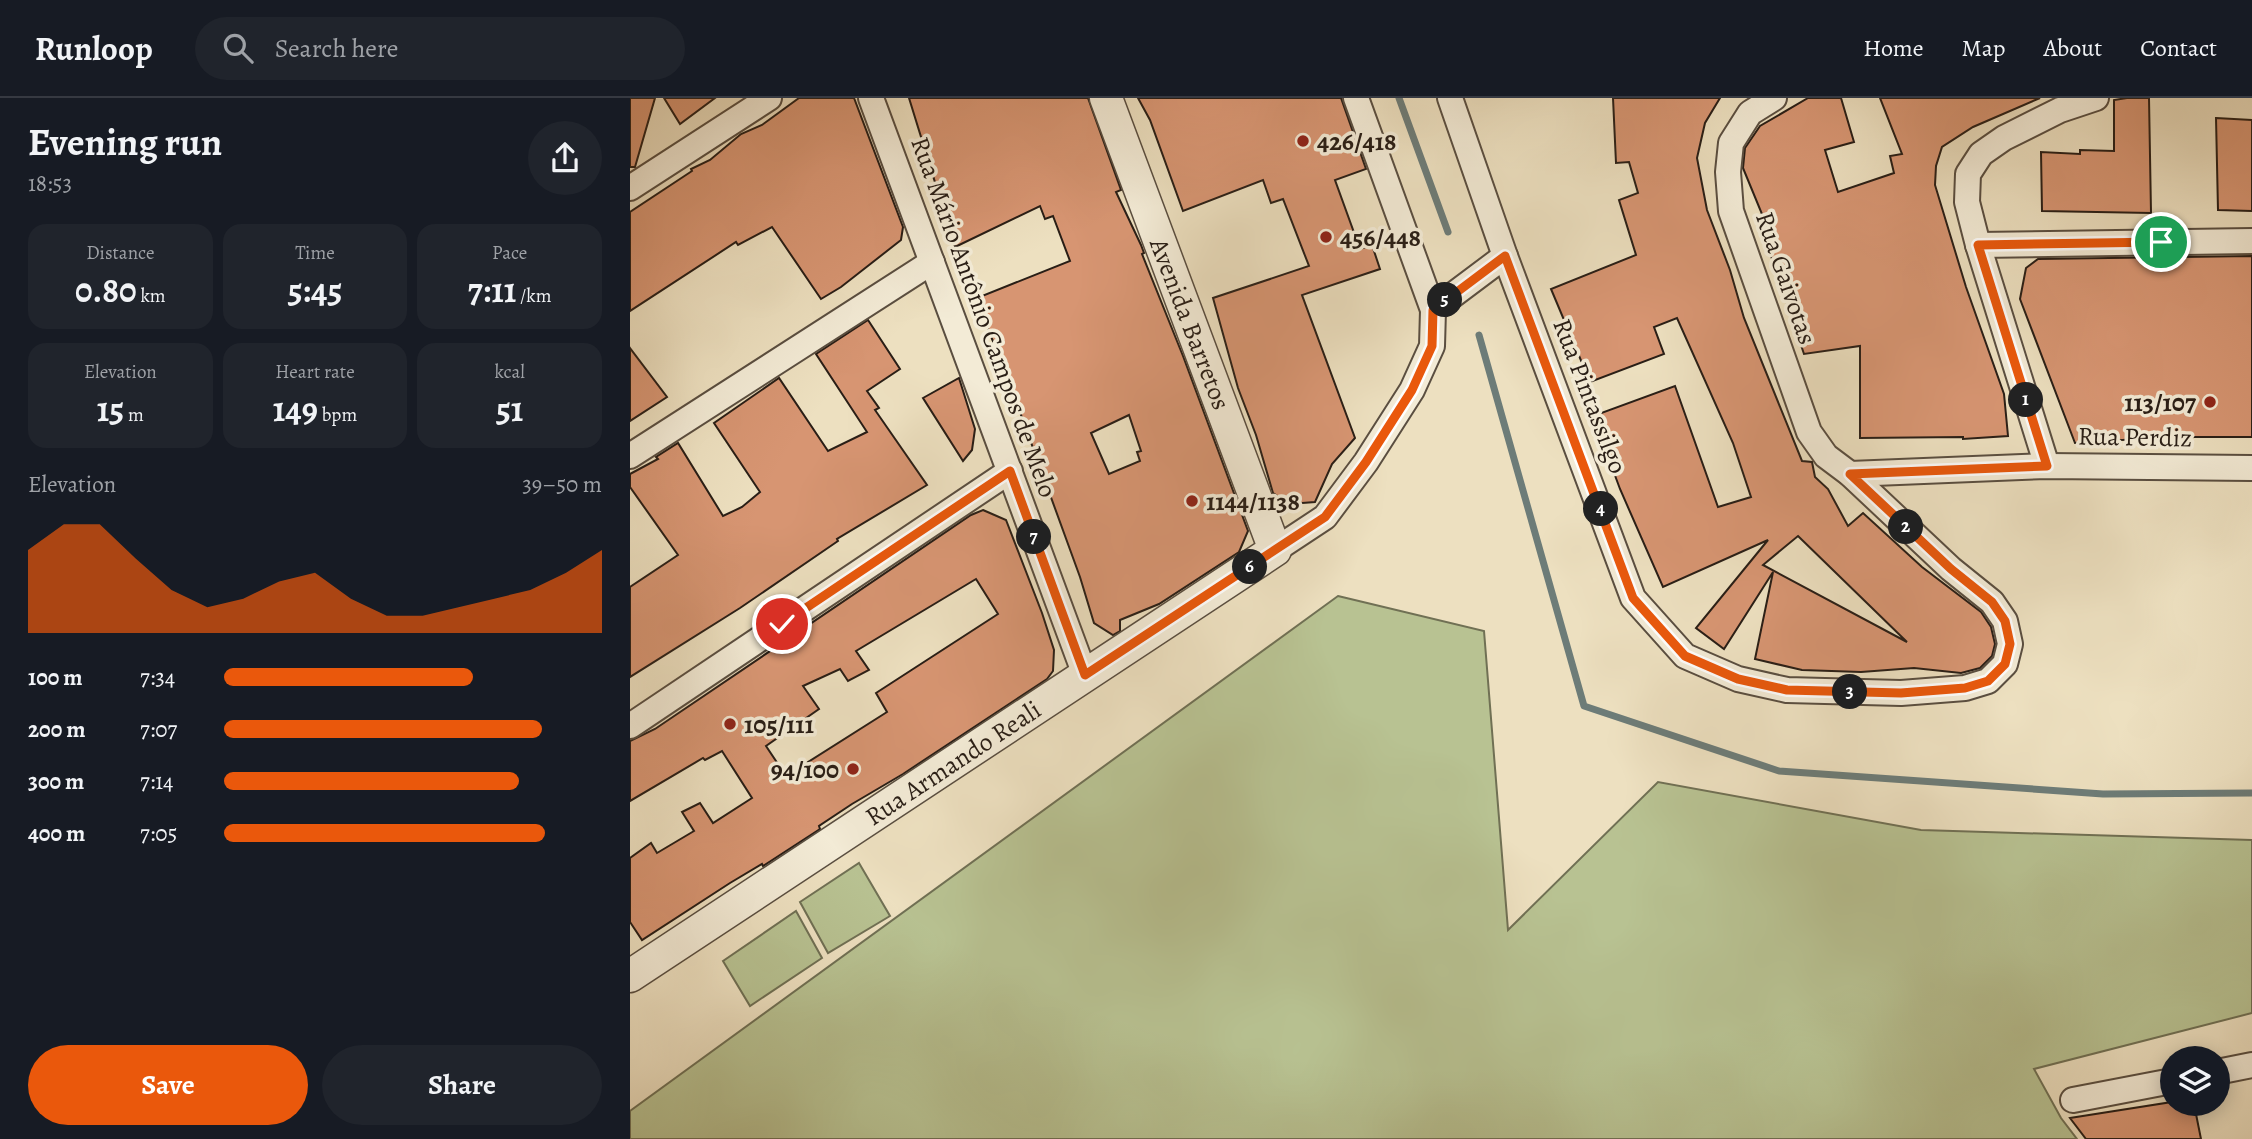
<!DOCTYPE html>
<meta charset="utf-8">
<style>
body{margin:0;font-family:Alegreya,serif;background:#20242c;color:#f1f3f6;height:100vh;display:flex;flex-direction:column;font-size:26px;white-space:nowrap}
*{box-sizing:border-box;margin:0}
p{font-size:23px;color:#9ea1a6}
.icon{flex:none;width:38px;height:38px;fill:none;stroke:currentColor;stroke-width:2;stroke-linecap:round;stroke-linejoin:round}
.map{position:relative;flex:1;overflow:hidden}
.panel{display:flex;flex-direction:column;background:#171b24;width:630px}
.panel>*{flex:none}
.controls{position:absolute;left:1530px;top:948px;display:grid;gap:14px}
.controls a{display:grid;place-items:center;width:70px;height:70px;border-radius:50%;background:#171b24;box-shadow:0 4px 18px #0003;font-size:35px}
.pin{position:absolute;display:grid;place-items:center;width:60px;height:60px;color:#fff;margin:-30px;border:4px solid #fff;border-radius:50%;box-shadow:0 2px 7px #0007}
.km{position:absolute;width:35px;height:35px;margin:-18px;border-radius:50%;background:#222;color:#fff;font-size:19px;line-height:35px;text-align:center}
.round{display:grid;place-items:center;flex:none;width:74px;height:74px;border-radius:37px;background:#20242c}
.headline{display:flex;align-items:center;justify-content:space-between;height:119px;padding:0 28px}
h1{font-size:38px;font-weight:700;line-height:52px}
.figures{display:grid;grid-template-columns:repeat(3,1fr);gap:10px;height:119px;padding:7px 28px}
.figures div{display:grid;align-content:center;border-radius:18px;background:#20242c;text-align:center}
.figures b{font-size:35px;font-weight:700}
.figures small{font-size:19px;font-weight:400}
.figures p{font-size:19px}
.chart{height:196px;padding:14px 28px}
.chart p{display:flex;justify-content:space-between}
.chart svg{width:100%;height:126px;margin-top:7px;fill:#ea580c;opacity:.7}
.button{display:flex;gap:14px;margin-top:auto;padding:14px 28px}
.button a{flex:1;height:80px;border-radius:42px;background:#ea580c;color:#fff;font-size:28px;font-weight:700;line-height:80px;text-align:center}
.button a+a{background:#20242c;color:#f1f3f6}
ul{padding:0 28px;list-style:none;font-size:23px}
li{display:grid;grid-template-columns:112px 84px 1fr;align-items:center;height:52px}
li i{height:18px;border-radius:9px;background:#ea580c}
header{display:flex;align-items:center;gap:42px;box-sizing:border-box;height:98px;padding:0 35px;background:#171b24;border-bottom:2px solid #363941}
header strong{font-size:33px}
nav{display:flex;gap:38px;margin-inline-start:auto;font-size:24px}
.search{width:490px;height:63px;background:#20242c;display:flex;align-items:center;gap:18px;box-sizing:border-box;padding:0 24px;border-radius:38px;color:#9ea1a6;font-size:26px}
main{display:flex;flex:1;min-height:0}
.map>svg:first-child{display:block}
.green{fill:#b8c292;stroke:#707054;stroke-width:2}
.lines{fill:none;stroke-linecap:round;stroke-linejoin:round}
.stream{stroke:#6d7c78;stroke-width:7}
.building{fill:#d79572;stroke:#291e16;stroke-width:2;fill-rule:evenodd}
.minor-casing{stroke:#5a4e40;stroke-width:28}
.tertiary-casing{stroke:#5a4e40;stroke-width:35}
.minor{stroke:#f3ebd6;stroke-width:24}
.tertiary{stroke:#f3ebd6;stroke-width:32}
.route-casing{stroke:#fff;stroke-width:14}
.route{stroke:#ea580c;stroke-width:9}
.poi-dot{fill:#8f2418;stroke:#f3ebd6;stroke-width:2.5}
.labels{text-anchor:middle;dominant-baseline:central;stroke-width:7;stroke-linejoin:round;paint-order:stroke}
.poi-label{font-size:26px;font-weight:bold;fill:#291e16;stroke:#f3ebd6;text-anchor:start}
.street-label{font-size:26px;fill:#291e16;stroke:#f3ebd6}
</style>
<header>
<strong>Runloop</strong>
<div class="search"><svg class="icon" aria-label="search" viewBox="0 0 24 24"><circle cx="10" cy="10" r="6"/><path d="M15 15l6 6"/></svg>Search here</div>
<nav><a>Home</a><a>Map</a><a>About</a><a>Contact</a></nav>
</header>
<main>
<section class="panel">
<div class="headline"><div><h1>Evening run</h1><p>18:53</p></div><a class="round"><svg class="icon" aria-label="share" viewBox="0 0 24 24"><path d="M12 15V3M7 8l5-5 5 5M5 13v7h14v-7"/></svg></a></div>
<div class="figures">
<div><p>Distance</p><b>0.80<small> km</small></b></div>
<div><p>Time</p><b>5:45</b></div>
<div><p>Pace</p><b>7:11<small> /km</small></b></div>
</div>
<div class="figures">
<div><p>Elevation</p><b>15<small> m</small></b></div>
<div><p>Heart rate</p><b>149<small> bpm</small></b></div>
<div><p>kcal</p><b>51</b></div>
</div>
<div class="chart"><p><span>Elevation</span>39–50 m</p>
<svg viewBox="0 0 160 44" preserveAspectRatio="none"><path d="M0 44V15L10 6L20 6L30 18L40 29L50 35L60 32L70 26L80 23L90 32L100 38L110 38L120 35L130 32L140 29L150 23L160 15V44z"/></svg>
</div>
<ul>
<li><b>100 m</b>7:34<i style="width:66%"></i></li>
<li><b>200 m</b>7:07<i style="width:84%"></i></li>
<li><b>300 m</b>7:14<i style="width:78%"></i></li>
<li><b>400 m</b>7:05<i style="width:85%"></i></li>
</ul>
<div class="button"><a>Save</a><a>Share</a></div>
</section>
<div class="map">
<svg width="1622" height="1041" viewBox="0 0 1622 1041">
<rect width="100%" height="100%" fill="#ede0c0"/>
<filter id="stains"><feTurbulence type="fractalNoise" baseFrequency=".00286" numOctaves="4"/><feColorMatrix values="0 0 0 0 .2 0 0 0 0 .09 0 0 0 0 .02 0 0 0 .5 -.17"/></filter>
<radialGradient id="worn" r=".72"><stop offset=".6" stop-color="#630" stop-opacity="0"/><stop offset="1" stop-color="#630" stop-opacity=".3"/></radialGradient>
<!-- green -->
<g class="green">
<polygon points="708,498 854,533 878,832 1028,684 1291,732 1622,742 1622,915 1404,971 1431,1020 1447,1041 0,1041 0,1013"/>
<polygon points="229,765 260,818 198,855 170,804"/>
<polygon points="166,813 192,860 120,908 93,863"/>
</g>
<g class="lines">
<!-- stream -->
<g class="stream">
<polyline points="769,0 818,134"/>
<polyline points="849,237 954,608 1149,673 1473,696 1622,695"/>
</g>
</g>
<!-- building -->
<g class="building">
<polygon points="0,0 25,0 5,69 0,69"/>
<polygon points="34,0 85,0 50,26"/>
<polygon points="169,0 224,0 273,129 271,142 211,189 191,201 142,129 108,147 106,144 0,213 0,114 62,73 61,71 80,62 111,36 132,27"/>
<path d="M279,0h179l33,92 -5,2 25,53 3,8 -2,1 41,102 65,175 -9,21 -80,52 -39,16v11l-7,4 -19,-12 -14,-46 -71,-195 3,-1 -20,-42 -15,-41 93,-37 -17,-45 -8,3 -5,-13 -85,41zM499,317l12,36 -4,1 3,9 -31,13 -18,-41z"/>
<polygon points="508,0 711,0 736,71 705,82 730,151 742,147 750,171 672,197 725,340 702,366 685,404 659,406 643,395 626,337 608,290 583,200 679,168 653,101 641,105 633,82 553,113 520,22"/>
<path d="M983,0h107l-15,25 -8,35 10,52 23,60 14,48 58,143 10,1 3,15 13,12 20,37 15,-13 59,54 59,45 10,15 4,17 -3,12 -12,12 -19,5 -47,-5 -53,4 -59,-2 -47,-11 18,-87 -49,77 -28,-21 72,-88 -105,47 -43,-98 -27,-73 82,-30 43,121 33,-10 -18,-54 -56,-125 -23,9 10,27 -74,28 -39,-93 85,-34 -17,-55 19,-7 -9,-31 -13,1zM1168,438l109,106 -144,-77z"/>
<polygon points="1178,0 1211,0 1224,44 1195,52 1208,94 1264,75 1260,58 1272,56 1250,0 1410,0 1343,29 1312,49 1306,68 1305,87 1336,189 1374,296 1378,338 1333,341 1333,339 1230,340 1230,248 1174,256 1139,152 1146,150 1113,70 1115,50 1130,28"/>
<polygon points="1497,0 1519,0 1521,115 1412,113 1411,54 1450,56 1450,52 1484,53 1484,2"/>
<polygon points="1586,20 1622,22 1622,113 1588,112"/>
<polygon points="1622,158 1622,339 1564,339 1508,345 1507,341 1445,345 1390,201 1396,170 1408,161"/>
<polygon points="238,222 270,271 237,293 249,310 245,312 297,387 207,441 208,443 110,510 0,579 0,489 48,457 0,389 0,376 28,361 26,359 48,345 93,418 112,409 130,394 84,325 149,280 198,353 237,334 186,256"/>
<polygon points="0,250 37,299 0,323"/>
<polygon points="329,280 345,331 342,352 333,363 293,300"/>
<path d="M353,412l23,10 36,93 12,37 -1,21 -6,8 -144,95 -51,30 -33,22 1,3 -57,37 -1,-2 -32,19 -88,57 -12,-18v-64l21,-15 6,10 37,-22 -12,-19 18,-9 13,20 39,-25 -30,-47 -17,9 -2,-2 -73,43v-60l25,-12 316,-214zM346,481l22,35 -122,79 11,19 -101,64 -20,-30 53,-37 -16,-23 37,-17 8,12 21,-11 -13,-19z"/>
<polygon points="1542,1004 1542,1006 1564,1006 1571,1041 1456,1041 1440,1020"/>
</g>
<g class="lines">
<defs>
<g id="minor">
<polyline points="241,0 455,577"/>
<polyline points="820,0 875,158 1003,500 1055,558 1108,581 1157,592 1271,595 1335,590 1358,583 1375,566 1380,546 1375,523 1362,504 1321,471 1220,376 1196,358 1179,334 1101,113 1098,74 1101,45 1120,15 1144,0"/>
<polyline points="0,90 139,0"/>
<polyline points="1348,147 1622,143"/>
<polyline points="803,212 875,158"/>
<polyline points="0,358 302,164"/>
<polyline points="1417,368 1348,147 1337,104 1338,76 1351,56 1374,40 1430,12 1466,0"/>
<polyline points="1220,376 1417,368 1622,370"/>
<polyline points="645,452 695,419 736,364 782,292 802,248 803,212 726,0"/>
<polyline points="0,628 380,373"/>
<polyline points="1587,974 1622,967"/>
<polyline points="1443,1002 1542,983"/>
</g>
<g id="tertiary">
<path id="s1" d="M0,878l645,-426 -169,-452"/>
</g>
</defs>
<!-- minor casing -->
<use href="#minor" class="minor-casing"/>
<!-- tertiary casing -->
<use href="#tertiary" class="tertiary-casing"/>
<!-- minor -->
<use href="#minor" class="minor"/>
<!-- tertiary -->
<use href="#tertiary" class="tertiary"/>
</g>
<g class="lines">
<defs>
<polyline id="route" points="152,526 380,373 455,577 695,419 736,364 782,292 802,248 803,212 875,158 1003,500 1055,558 1108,581 1157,592 1271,595 1335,590 1358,583 1375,566 1380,546 1375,523 1362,504 1321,471 1220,376 1417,368 1348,147 1531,144"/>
</defs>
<!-- route casing -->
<use href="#route" class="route-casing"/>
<!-- route -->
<use href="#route" class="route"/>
</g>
<!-- markers -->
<g class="poi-dot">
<circle cx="673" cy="43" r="7"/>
<circle cx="696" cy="139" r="7"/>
<circle cx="1580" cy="304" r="7"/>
<circle cx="562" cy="403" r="7"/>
<circle cx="100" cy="626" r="7"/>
<circle cx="223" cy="671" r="7"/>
</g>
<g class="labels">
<!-- poi labels -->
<g class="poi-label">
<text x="687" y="43">426/418</text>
<text x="710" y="139">456/448</text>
<text x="1566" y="304" text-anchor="end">113/107</text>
<text x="576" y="403">1144/1138</text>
<text x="114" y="626">105/111</text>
<text x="209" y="671" text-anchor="end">94/100</text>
</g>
<!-- street labels -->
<g class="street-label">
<text transform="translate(1156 180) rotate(71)">Rua Gaivotas</text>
<text transform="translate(354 219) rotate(70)">Rua Mário Antônio Campos de Melo</text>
<text transform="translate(560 226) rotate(69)">Avenida Barretos</text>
<text transform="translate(960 298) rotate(69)">Rua Pintassilgo</text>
<text transform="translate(1505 339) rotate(1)">Rua Perdiz</text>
<text stroke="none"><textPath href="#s1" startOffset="387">Rua Armando Reali</textPath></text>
</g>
</g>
<rect width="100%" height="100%" filter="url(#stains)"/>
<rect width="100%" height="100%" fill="url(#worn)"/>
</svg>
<div class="controls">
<a><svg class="icon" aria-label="layers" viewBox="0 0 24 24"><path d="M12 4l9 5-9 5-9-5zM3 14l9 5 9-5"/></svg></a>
</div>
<div class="pin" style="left:1531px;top:144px;background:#1e9e55"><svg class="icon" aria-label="arrive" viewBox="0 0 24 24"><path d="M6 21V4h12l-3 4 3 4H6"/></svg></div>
<div class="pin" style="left:152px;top:526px;background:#d93025"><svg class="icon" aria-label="check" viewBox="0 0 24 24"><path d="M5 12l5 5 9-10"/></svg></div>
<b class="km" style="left:1396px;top:302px">1</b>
<b class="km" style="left:1276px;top:429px">2</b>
<b class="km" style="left:1220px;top:594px">3</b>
<b class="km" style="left:971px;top:411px">4</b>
<b class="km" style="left:815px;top:202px">5</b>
<b class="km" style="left:620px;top:469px">6</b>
<b class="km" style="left:404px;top:439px">7</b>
</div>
</main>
